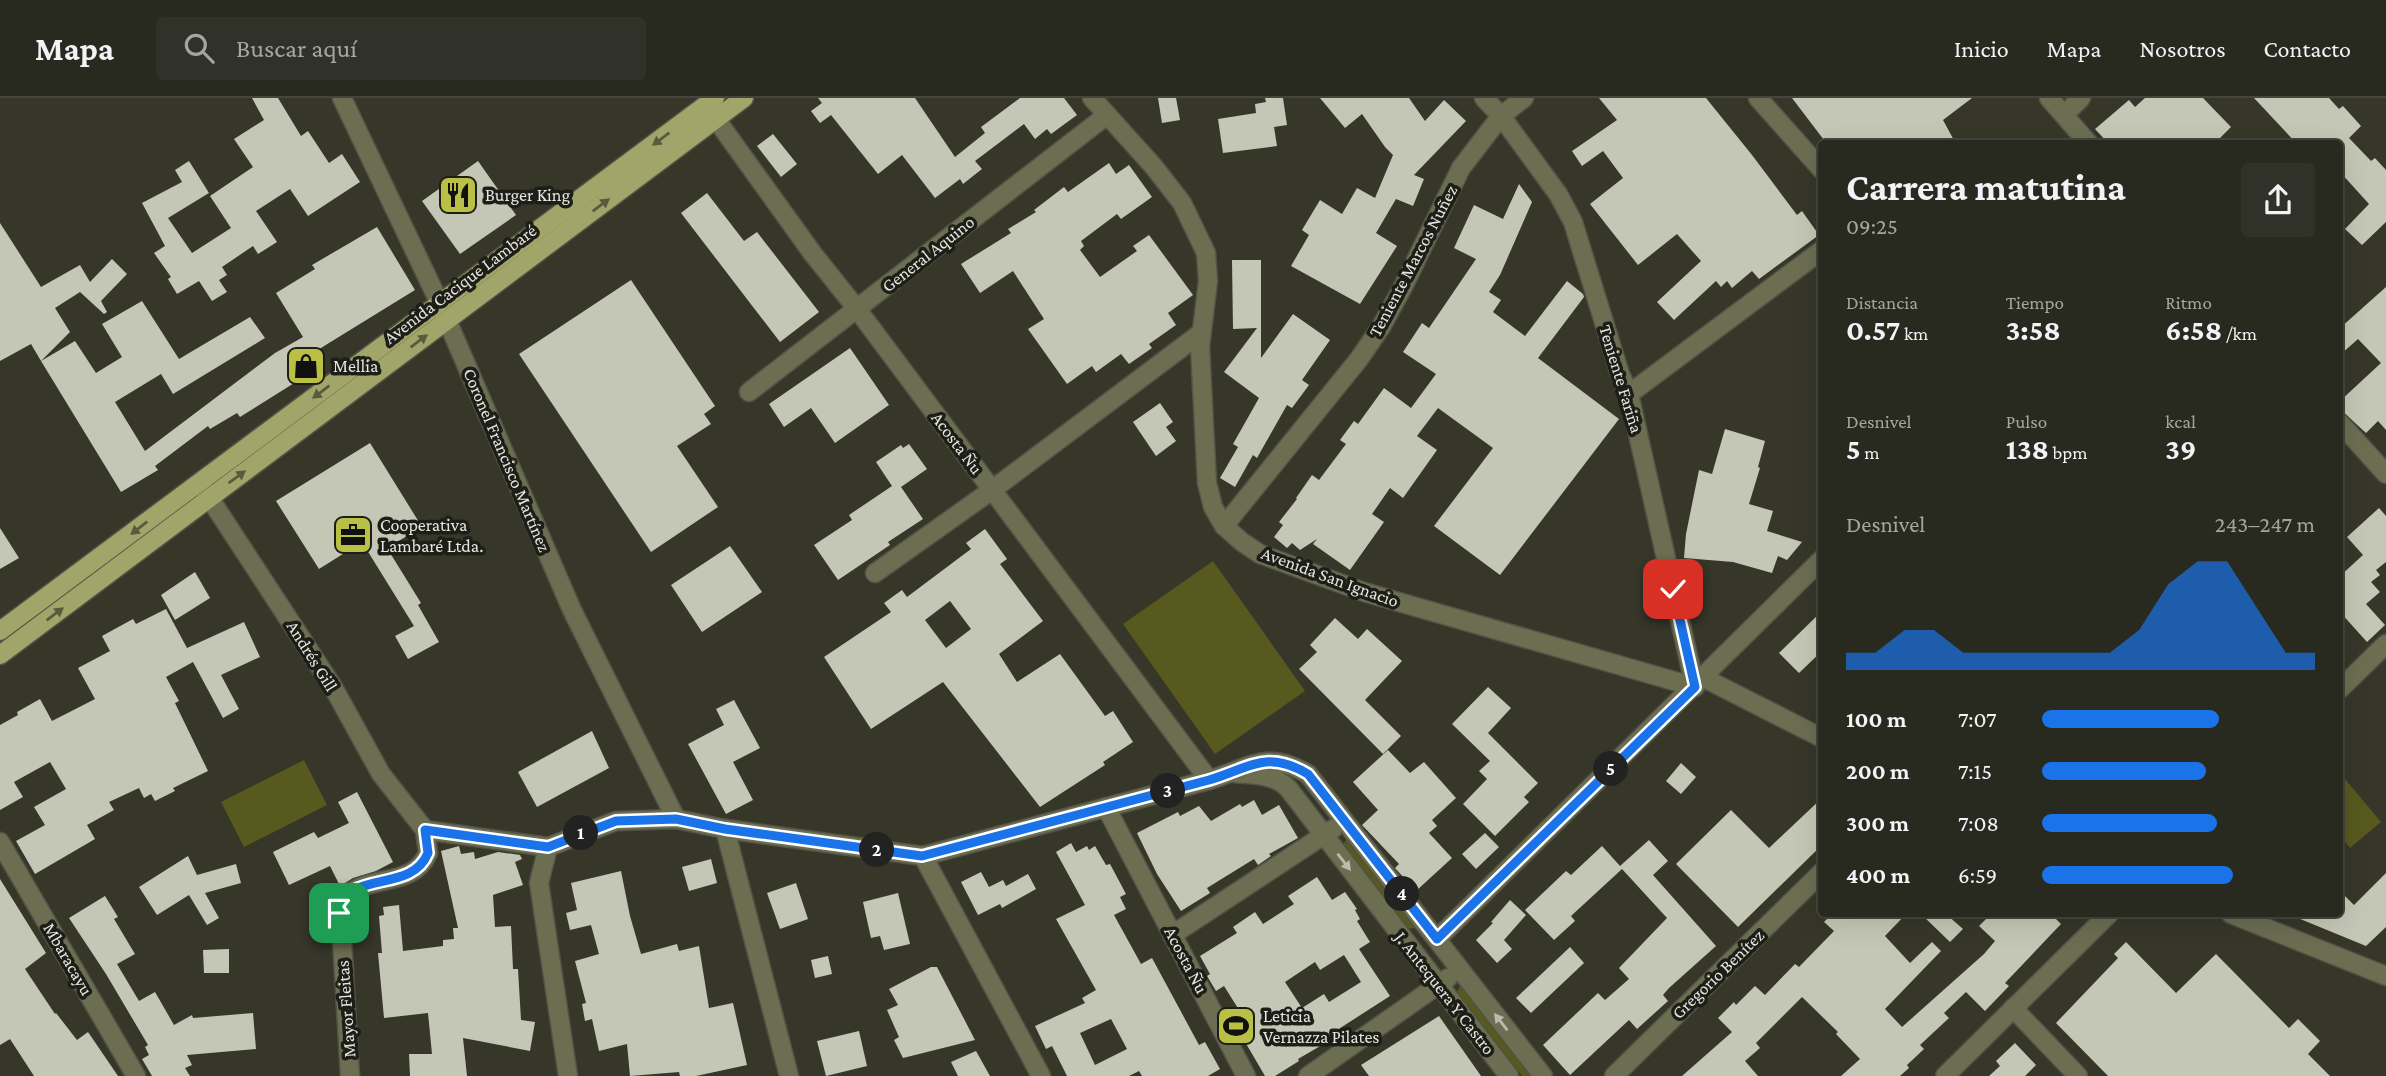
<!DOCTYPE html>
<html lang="es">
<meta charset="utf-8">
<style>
body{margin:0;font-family:"Crimson Pro",serif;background:#303128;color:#f1f3f6;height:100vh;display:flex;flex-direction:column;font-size:26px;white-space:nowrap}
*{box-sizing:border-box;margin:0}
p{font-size:23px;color:#a5a6a4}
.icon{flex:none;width:38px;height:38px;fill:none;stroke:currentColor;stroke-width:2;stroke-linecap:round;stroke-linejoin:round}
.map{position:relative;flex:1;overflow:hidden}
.panel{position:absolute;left:1818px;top:42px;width:525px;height:777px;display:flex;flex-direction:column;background:#28291f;border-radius:7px;box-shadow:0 7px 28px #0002,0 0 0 2px #44453d}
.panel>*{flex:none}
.pin{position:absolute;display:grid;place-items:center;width:60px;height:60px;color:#fff;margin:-30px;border-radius:14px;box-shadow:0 4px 10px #0006}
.km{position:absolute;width:35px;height:35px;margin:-18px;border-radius:50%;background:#222;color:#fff;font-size:19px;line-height:35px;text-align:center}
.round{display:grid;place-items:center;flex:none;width:74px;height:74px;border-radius:7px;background:#303128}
.headline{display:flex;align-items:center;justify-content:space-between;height:119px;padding:0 28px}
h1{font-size:38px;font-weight:700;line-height:52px}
.figures{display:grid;grid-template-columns:repeat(3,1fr);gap:10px;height:119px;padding:7px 28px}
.figures div{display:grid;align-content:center}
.figures b{font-size:30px;font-weight:700}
.figures small{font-size:19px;font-weight:400}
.figures p{font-size:19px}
.chart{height:196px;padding:14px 28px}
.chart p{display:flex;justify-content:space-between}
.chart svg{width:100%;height:126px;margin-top:7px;fill:#1a73e8;opacity:.7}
ul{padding:0 28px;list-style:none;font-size:23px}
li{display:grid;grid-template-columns:112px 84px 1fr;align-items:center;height:52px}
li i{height:18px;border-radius:9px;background:#1a73e8}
header{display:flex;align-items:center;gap:42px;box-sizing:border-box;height:98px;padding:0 35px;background:#28291f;border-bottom:2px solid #44453d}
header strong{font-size:33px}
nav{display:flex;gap:38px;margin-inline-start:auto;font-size:24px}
.search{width:490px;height:63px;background:#303128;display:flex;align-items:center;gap:18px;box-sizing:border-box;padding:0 24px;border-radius:7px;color:#a5a6a4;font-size:26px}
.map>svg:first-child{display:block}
.green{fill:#57591e}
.building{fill:#c5c7b6;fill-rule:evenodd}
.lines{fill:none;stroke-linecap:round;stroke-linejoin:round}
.minor-casing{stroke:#525346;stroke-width:21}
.major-casing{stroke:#525346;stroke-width:21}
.minor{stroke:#6c6e52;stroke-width:18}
.major{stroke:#a1a569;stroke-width:18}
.oneway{fill:#585b3c}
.oneway2{fill:#bbbcad}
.route-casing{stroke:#fff;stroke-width:14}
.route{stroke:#1a73e8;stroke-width:9}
.labels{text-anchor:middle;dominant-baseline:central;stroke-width:7;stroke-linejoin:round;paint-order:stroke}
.poi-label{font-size:18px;fill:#e5e6de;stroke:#1d1e17;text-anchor:start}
.street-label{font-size:18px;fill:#e5e6de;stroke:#1d1e17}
</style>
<header>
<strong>Mapa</strong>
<div class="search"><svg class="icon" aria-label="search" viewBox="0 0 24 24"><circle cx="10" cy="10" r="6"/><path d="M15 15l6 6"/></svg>Buscar aquí</div>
<nav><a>Inicio</a><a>Mapa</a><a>Nosotros</a><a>Contacto</a></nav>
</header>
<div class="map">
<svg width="2386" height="978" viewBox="0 0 2386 978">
<rect width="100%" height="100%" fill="#363729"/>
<!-- green -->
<g class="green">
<polygon points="1213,463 1305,593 1215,656 1123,526"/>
<polygon points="304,662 327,707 244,749 221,704"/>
<polygon points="2340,675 2381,724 2350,750 2340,737"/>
<polygon points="1347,741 1349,741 1414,826 1414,830 1408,831 1343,746"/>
<polygon points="1460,888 1463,889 1532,978 1522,978 1457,894"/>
</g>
<!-- building -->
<g class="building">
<polygon points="252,0 278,0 301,38 308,33 329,65 342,56 360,84 308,118 290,91 256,113 277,144 258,156 253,148 222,169 227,177 219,182 227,194 212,203 199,183 177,196 168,181 171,179 154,155 165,148 142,105 182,84 175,72 189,63 209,95 168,120 192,155 231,130 210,98 253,69 234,41 264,22"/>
<polygon points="818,0 915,0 955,59 985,35 981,29 1020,0 1064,0 1077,17 1051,36 1047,31 1035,41 1024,26 975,63 982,71 963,86 960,81 935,100 902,57 878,76 831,17 820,25 811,13 822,5"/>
<polygon points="1158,0 1176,0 1180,22 1162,25"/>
<polygon points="1265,0 1283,0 1287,27 1274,29 1277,48 1223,55 1218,21 1256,15 1255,6 1266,4"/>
<polygon points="1320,0 1409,0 1425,23 1444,2 1466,23 1414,77 1424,81 1413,108 1396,101 1376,135 1397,148 1360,206 1291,168 1309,137 1302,132 1320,102 1342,116 1357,90 1375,100 1393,57 1385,49 1362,16 1345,30"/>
<polygon points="1599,0 1706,0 1752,57 1797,117 1802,113 1819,137 1759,181 1752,173 1732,190 1727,183 1721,189 1716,183 1674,222 1657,204 1701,163 1677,136 1638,167 1590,106 1623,80 1603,53 1582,68 1572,53 1617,22"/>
<polygon points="1792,0 1972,0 1943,22 1956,46 1827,46"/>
<polygon points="2145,0 2203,0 2231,29 2214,46 2109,46 2095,31 2129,2 2135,9"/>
<polygon points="2254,0 2329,0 2339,11 2343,8 2361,28 2349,40 2371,63 2375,60 2386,72 2386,124 2362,147 2345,131 2369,106 2340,74 2340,46 2297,46"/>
<polygon points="773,36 797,66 781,79 757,48"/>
<polygon points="478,63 516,117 460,156 422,103"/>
<polygon points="1109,65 1116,76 1129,67 1152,99 1121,121 1117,116 1081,143 1084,148 1080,152 1100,179 1137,153 1133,148 1149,137 1193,197 1168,215 1176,227 1149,246 1152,250 1129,266 1121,256 1096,274 1092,268 1067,286 1028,231 1044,221 1013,173 980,195 961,166 1011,135 1008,131 1036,114 1034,112 1064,89 1068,94"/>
<polygon points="1519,86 1532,104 1500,177 1489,194 1501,202 1493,214 1525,238 1567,183 1583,196 1584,199 1538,260 1619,321 1500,477 1434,428 1493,350 1438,310 1417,338 1437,352 1403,400 1390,390 1372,416 1384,424 1350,472 1313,446 1317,441 1300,452 1292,445 1287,450 1274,439 1283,427 1279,424 1297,401 1296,400 1312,377 1319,382 1346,346 1340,342 1354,323 1358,326 1384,290 1411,310 1436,276 1403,254 1422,225 1429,230 1476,161 1454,150 1474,107 1503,121"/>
<polygon points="707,95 744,143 757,134 819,214 780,244 681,115"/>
<polygon points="0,125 41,189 80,167 90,184 112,161 127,176 101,203 107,214 104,216 80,194 55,210 70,234 41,263 31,246 0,263"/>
<polygon points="377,129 415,192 316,253 322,263 297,279 299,282 240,319 237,315 210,331 208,328 155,368 158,372 121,394 41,263 75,243 96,275 122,259 102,226 142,203 179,261 250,219 265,240 173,296 161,276 115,304 145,353 275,255 303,239 276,195 315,171 312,167"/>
<polygon points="1232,162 1261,162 1261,260 1293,216 1330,242 1302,282 1309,287 1292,310 1287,307 1257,360 1253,357 1235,389 1220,380 1238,349 1233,346 1259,300 1224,274 1257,230 1233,231"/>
<polygon points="631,182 715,308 704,316 711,326 677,348 718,409 651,454 519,256"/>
<polygon points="2386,189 2386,332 2378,323 2366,335 2340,311 2340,303 2381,265 2358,241 2340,257 2340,230"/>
<polygon points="850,250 889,307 835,345 811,310 784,329 769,306"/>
<polygon points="1160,305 1173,324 1166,329 1176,343 1156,358 1133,324"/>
<polygon points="1725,331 1765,343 1758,369 1760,370 1749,406 1773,413 1767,433 1802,444 1787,462 1778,458 1772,475 1733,464 1684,460 1686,436 1699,372 1712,376"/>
<polygon points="370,345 422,429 387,450 421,505 418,507 439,544 408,561 395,538 414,528 362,444 319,471 276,403"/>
<polygon points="909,346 927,371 901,389 923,421 888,444 890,447 838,482 814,447 852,422 849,417 892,388 876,364 901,347 903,350"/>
<polygon points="2379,410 2386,418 2386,464 2376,472 2380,477 2371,484 2380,494 2366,506 2385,527 2367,544 2340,514 2340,478 2363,457 2347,439"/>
<polygon points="0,430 19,460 0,471"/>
<path d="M985,431l22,30 -7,5 43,57 -44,33 18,28 43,-28 45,62 8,-5 20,31 -30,20 2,3 -65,42 -97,-125 -72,47 -47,-72 67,-45 -7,-9 18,-13 5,7 64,-48 -5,-6zM950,503l21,28 -25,19 -21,-28z"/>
<polygon points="730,448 762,494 702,534 671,487"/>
<polygon points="195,474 210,500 175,522 161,497"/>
<polygon points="166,511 187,550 244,524 260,559 221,577 239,611 223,620 193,564 166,579 179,603 175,605 208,673 173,690 175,693 155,703 151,696 144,700 139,690 109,704 114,712 87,727 95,741 35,776 16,743 45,727 34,709 66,691 50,664 14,684 23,699 0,712 0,627 18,617 17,614 40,601 52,623 95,601 78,570 110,553 102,538 133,521 136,526"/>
<polygon points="1822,513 1822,553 1799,575 1779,555"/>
<polygon points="1335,520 1358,541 1367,531 1402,563 1365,602 1401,638 1383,656 1299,571 1317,554 1310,547"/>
<polygon points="1488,589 1511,610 1488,635 1538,685 1524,699 1529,704 1495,738 1463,706 1487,681 1479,673 1490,663 1452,626"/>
<polygon points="734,602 760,650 733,664 753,702 726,716 688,646 724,627 716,611"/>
<polygon points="592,633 609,670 537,709 518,674"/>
<polygon points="1388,652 1410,675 1424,664 1456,700 1432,722 1437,728 1429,735 1452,760 1416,793 1395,770 1399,766 1362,727 1378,712 1353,684"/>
<polygon points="1681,665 1696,679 1681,696 1666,683"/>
<polygon points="357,694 393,764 376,773 353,780 340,788 330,768 289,787 273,754 314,734 318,740 349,725 338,704"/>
<polygon points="1822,700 1822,747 1738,829 1676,766 1731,712 1769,750"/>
<polygon points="1254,702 1262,717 1279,707 1298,740 1269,756 1271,758 1258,767 1254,761 1207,790 1210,795 1181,813 1157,776 1137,735 1178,714 1180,718 1199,708 1211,723 1240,706 1242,709"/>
<polygon points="1485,735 1499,749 1476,771 1462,756"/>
<polygon points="1649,742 1668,763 1653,777 1716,848 1669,890 1663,897 1668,903 1637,931 1629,922 1570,977 1543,947 1598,895 1605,902 1629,881 1619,870 1667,820 1622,771 1571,818 1575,823 1554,842 1525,812 1566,773 1571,777 1602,748 1620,768"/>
<path d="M1071,745l5,9 11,-6 2,4 6,-4 11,19 4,-1 16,30 -6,3 6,12 -12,6 27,49 11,-6 47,87 6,-3 15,27 -12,7h-66l-3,-5 -10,5h-62l-15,-30 -6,3 -11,-23 50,-23 -3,-5 14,-8 -40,-71 29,-14 -29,-53zM1111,921l16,30 -32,16 -15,-32z"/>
<polygon points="459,748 461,756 474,754 475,761 498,754 520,757 522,761 515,764 523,787 493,797 495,829 511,828 513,871 518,871 521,922 535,924 530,953 463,940 467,978 410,978 409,956 432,956 428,915 384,920 378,855 382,855 379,818 384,817 383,809 399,807 403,853 443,848 443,842 454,841 453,830 458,830 441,753"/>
<polygon points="188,758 197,777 236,766 241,785 205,795 219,820 207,827 189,797 157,817 139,789"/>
<polygon points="711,761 717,785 689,793 682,769"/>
<polygon points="621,773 630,818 641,856 677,846 679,853 699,848 709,910 733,905 747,967 696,978 680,978 679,974 630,978 627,946 599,953 592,921 585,923 582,906 586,905 575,863 599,856 591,827 570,832 566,815 577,812 571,785"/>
<polygon points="981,774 989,789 1003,782 1006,788 1028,776 1036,791 1002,810 1000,806 978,817 961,784"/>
<polygon points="2386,775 2386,829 2366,848 2288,816 2340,816 2340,793 2354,807"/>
<path d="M1317,779l15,23 13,-8 12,17 -2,1 5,9 -3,2 13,21 -11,7 31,47 -70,45 2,4 -24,14 1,2 -24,15h-10l-24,-41 10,-6 -27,-43 -8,5 -9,-15 3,-2 -10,-18 37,-23 -4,-6 22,-15 8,12 31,-20 -6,-8zM1344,857l17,27 -32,20 -5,-8 -22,14 -17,-26 30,-20 5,8z"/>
<polygon points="0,781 46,855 25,871 55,916 56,915 77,942 88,934 118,978 34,978 10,941 0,947"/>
<polygon points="796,785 808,821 780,831 767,795"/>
<polygon points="898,795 910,846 884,852 880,838 871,840 863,804"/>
<polygon points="105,798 118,819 114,821 135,856 117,866 139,903 155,894 174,927 192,917 193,920 253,915 256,951 187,957 192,967 185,970 190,978 152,978 142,961 149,957 145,949 148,947 106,876 69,820"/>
<polygon points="1510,802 1526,817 1504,842 1512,851 1497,865 1476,842 1493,825 1491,824"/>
<polygon points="1832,816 1906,816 1885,838 1910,865 1932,844 1941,853 1885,911 1902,929 1984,856 1995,843 1979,828 1991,816 2051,816 2061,826 2005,885 2009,888 1985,913 1966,894 1944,915 1949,920 1920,947 1924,951 1907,967 1909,970 1900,978 1841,978 1860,961 1836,936 1838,934 1802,899 1756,945 1760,950 1745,963 1758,978 1682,978 1732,934 1718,920 1734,904 1736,907 1755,888 1765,897 1795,866 1799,869 1834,833 1824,824"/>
<polygon points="1921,816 1946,816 1963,831 1950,844"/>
<polygon points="2126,844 2176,895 2216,856 2289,930 2298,921 2320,943 2308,956 2330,978 2108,978 2056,925 2118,860 2114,856"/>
<polygon points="1570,849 1584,865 1531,915 1516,900"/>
<polygon points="229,851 229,875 204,875 203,852"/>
<polygon points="828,858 832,876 815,880 811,862"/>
<polygon points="931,869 937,869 975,942 903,960 894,942 899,939 887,912 898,907 889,891"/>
<polygon points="1439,918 1481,978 1369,978 1361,967"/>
<polygon points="859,933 867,968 826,978 817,943"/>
<polygon points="2015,945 2036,967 2025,978 1989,978 2000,968 1996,963"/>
<polygon points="976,953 990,978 958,978 951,964"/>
</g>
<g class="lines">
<defs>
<g id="minor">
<polyline points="342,0 440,206 572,512 676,721"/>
<polyline points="1092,0 1154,69 1182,105 1206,155 1208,183 1200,249 1207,385 1213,409 1224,428 1242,444 1260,456 1364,494 1695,589 1629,296 1620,276 1573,124 1558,96 1501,18 1484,0"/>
<polyline points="1758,0 1822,72"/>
<polyline points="2049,0 2089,46"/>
<polyline points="708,10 813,156 857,211 1209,682"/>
<polyline points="2064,17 2081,0"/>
<polyline points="749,294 1107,17"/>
<polyline points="1629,296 1822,152"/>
<polyline points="2340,325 2386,376"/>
<path d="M201,387l132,202 48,87 44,56 3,23c-16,39 -70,17 -88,52l10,171"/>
<polyline points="1224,428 1359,261 1381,229 1403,189 1461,70 1501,18 1524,0"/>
<polyline points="875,475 992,392 1201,235"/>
<polyline points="1704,580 1822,640"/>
<polyline points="2340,591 2386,546"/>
<path d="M1235,675c19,2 39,1 53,15l221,288"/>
<polyline points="1106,709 1246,978"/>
<polyline points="725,731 789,978"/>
<path d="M425,732l123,17 68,-26 60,-2 49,10 198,27 286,-76c41,-12 57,-31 99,-6l235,302"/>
<polyline points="0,744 136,978"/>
<polyline points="548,749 539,785 568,978"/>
<polyline points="923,758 1041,978"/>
<polyline points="2231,816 2386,878"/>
<polyline points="1172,837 1333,731"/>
<polyline points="1437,841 1822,461"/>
<polyline points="2013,910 2078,978"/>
<polyline points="1308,978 1448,880"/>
<polyline points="1614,978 1822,774"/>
<polyline points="1945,978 2109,816"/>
</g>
<g id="major">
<polyline points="0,533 715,0"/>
<polyline points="0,557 744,0"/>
</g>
</defs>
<!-- minor casing -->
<use href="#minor" class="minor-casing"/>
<!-- major casing -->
<use href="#major" class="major-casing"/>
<!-- minor -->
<use href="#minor" class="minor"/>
<!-- major -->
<use href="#major" class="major"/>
</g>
<!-- one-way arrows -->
<defs><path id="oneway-solid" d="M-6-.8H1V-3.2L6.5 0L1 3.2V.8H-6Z" transform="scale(1.75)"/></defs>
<g class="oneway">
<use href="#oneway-solid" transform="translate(661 41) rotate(143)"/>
<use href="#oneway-solid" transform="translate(601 107) rotate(-37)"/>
<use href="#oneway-solid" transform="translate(419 243) rotate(-37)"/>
<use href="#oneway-solid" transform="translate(321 294) rotate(143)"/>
<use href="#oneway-solid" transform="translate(237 379) rotate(-36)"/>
<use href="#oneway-solid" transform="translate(139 430) rotate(142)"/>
<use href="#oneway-solid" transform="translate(55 516) rotate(-37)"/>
</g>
<g class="oneway2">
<use href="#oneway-solid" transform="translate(1344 764) rotate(52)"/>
<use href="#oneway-solid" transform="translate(1501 924) rotate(-128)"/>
</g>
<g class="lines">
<defs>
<path id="route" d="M339,815c6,-45 72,-18 89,-60l-3,-23 123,17 68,-26 60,-2 49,10 197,27 287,-76c41,-12 57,-31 99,-6l129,165 258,-252 -22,-98"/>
</defs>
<!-- route casing -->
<use href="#route" class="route-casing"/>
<!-- route -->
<use href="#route" class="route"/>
</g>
<!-- icons -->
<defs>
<symbol id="restaurant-square" viewBox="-11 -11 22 22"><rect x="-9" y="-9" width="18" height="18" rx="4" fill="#bac045" stroke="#1d1e17"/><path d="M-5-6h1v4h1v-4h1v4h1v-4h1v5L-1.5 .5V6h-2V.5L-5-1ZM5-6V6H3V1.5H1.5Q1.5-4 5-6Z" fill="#111"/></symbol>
<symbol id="shop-square" viewBox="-11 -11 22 22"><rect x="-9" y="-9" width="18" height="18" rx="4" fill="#bac045" stroke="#1d1e17"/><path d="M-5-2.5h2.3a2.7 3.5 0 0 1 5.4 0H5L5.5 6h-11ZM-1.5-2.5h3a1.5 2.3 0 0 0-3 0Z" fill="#111"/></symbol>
<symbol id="office-square" viewBox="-11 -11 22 22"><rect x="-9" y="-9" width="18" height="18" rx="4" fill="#bac045" stroke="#1d1e17"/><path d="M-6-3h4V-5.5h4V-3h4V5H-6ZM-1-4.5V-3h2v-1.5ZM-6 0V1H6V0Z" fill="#111"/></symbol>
<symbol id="stadium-square" viewBox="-11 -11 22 22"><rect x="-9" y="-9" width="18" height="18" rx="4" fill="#bac045" stroke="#1d1e17"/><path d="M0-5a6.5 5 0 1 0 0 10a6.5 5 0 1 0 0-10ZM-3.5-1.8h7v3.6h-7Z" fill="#111"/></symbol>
</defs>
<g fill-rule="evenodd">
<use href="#restaurant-square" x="436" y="75" width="44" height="44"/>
<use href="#shop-square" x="284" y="246" width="44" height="44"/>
<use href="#office-square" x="331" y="415" width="44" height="44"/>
<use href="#stadium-square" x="1214" y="906" width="44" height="44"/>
</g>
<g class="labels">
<!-- poi labels -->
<g class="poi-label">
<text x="485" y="97">Burger King</text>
<text x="333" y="268">Mellia</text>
<text x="380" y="427">Cooperativa<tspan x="380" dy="21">Lambaré Ltda.</tspan></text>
<text x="1263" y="918">Leticia<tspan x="1263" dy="21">Vernazza Pilates</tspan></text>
</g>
<!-- street labels -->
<g class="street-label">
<text transform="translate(928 156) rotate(-38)">General Aquino</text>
<text transform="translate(1413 163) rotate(-62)">Teniente Marcos Nuñez</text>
<text transform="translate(460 186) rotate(-37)">Avenida Cacique Lambaré</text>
<text transform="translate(1621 281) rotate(73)">Teniente Fariña</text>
<text transform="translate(957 345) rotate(53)">Acosta Ñu</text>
<text transform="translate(507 362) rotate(67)">Coronel Francisco Martínez</text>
<text transform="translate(1330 479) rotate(20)">Avenida San Ignacio</text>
<text transform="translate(312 558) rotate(58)">Andrés Gill</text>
<text transform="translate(68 861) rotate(60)">Mbaracayu</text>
<text transform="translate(1186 862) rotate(62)">Acosta Ñu</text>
<text transform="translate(1718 876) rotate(-44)">Gregorio Benítez</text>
<text transform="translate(1445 895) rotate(52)">J. Antequera Y Castro</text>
<text transform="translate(346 911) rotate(-94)">Mayor Fleitas</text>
</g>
</g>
</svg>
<div class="pin" style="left:339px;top:815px;background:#1e9e55"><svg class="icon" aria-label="arrive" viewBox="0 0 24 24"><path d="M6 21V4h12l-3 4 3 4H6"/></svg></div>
<div class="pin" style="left:1673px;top:491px;background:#d93025"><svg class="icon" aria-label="check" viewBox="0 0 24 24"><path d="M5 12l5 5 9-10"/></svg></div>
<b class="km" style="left:581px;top:735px">1</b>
<b class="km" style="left:877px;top:752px">2</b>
<b class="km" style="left:1168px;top:693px">3</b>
<b class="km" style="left:1402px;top:796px">4</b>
<b class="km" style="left:1611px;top:671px">5</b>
<section class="panel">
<div class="headline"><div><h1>Carrera matutina</h1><p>09:25</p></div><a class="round"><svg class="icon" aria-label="share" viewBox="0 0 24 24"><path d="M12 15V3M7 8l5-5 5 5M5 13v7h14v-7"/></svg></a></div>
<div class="figures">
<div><p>Distancia</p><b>0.57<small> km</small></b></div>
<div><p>Tiempo</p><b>3:58</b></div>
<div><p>Ritmo</p><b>6:58<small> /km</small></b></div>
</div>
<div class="figures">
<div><p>Desnivel</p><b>5<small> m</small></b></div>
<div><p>Pulso</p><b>138<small> bpm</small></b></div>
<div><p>kcal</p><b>39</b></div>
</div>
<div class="chart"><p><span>Desnivel</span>243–247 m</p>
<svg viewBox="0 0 160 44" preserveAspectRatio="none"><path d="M0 44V38L10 38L20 30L30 30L40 38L50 38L60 38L70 38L80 38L90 38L100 30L110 14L120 6L130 6L140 22L150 38L160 38V44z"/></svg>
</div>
<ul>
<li><b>100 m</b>7:07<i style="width:65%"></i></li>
<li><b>200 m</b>7:15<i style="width:60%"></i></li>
<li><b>300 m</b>7:08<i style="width:64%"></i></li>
<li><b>400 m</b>6:59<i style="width:70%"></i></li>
</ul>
</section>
</div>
